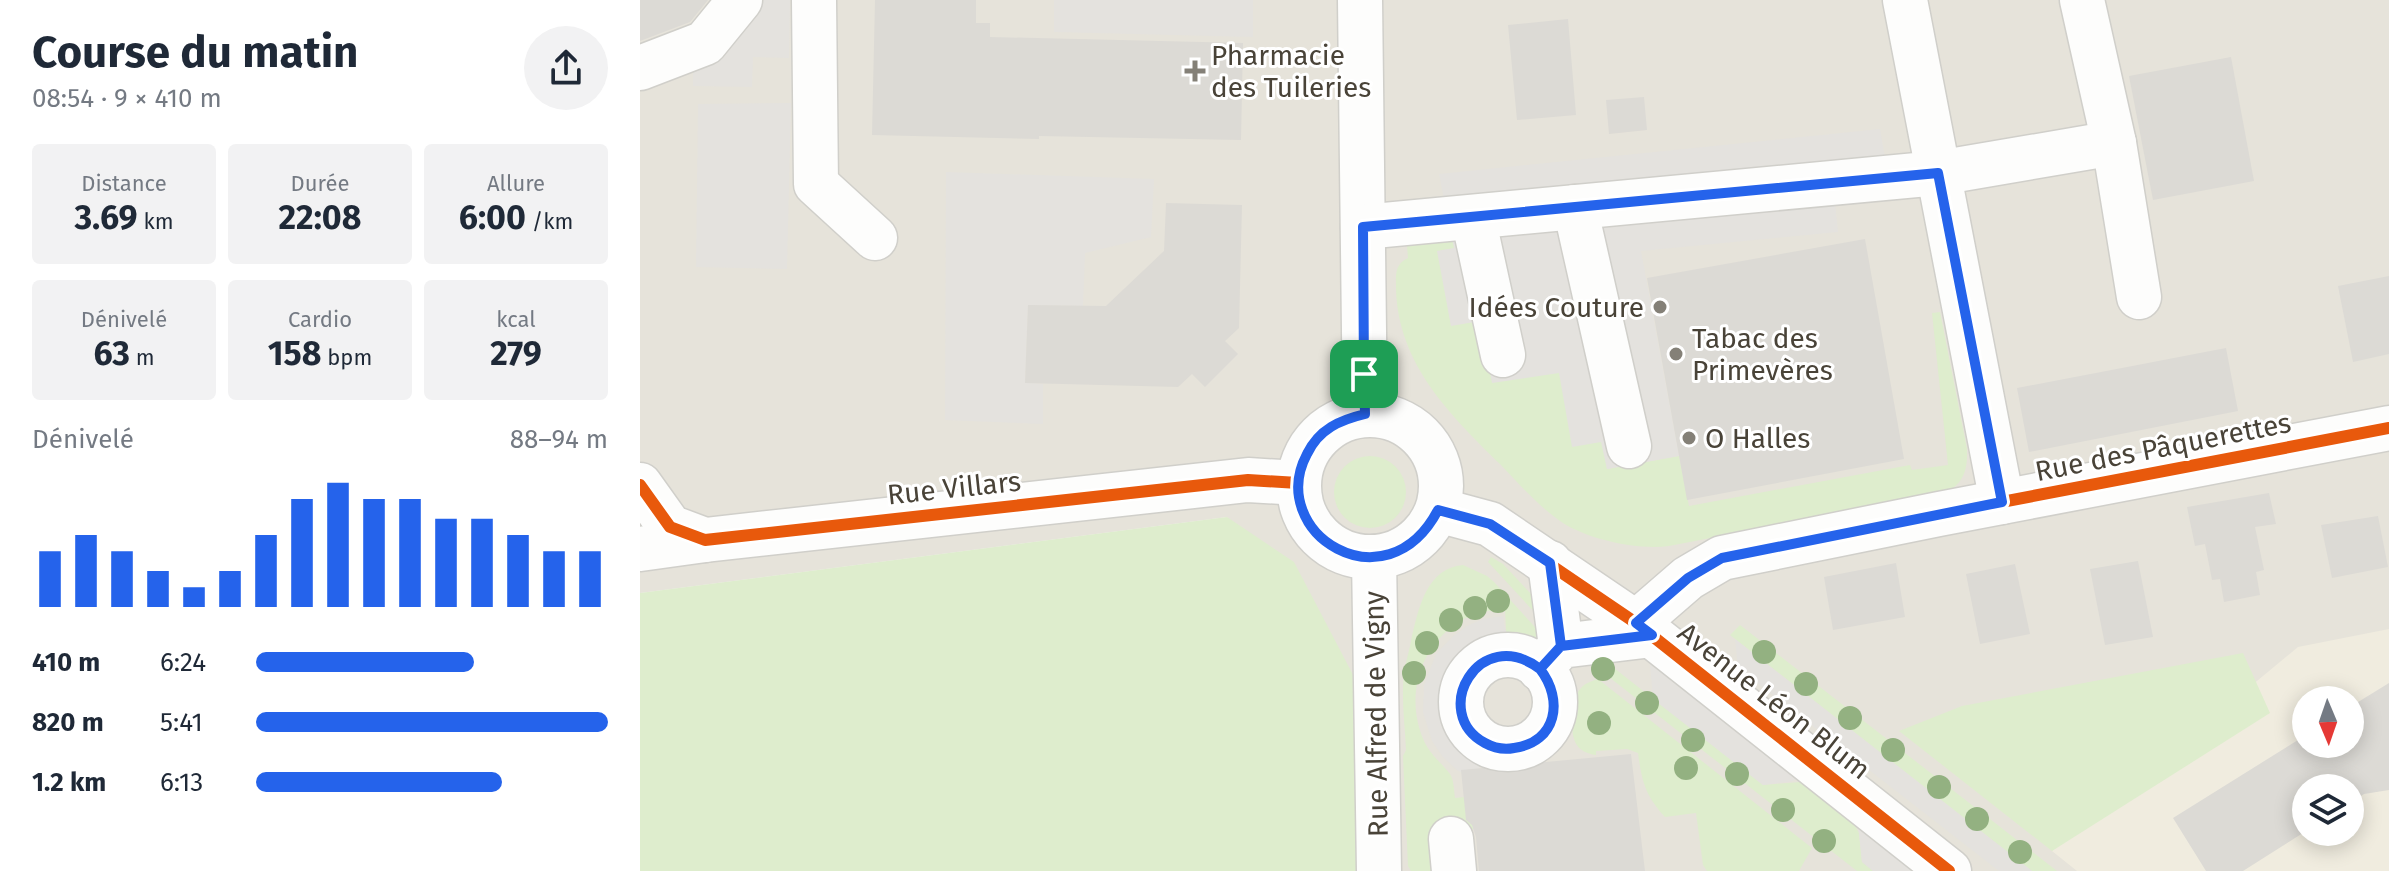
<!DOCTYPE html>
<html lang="fr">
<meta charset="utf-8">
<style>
body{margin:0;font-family:"Fira Sans",sans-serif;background:#f2f2f3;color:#1f2937;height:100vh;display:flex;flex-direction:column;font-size:30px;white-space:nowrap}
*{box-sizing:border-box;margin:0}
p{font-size:26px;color:#747a83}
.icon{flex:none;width:44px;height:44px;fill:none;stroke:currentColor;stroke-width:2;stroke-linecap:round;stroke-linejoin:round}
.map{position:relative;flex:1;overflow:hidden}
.details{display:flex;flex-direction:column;background:#fff;width:640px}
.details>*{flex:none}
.needle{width:52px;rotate:178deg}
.buttons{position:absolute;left:1652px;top:686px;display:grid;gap:16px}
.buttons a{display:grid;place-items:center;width:72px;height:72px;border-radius:50%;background:#fff;box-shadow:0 4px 20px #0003;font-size:40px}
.pin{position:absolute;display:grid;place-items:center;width:68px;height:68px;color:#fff;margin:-34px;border-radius:16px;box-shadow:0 4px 12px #0006}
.round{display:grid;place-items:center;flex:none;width:84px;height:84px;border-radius:42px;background:#f2f2f3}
.headline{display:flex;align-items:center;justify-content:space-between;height:136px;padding:0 32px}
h1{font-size:44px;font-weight:700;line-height:60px}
.figures{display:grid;grid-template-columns:repeat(3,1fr);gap:12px;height:136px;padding:8px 32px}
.figures div{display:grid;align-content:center;border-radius:8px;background:#f2f2f3;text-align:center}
.figures b{font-size:34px;font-weight:700}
.figures small{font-size:22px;font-weight:400}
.figures p{font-size:22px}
.chart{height:224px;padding:16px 32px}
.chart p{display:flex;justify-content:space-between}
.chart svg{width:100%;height:144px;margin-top:8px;stroke:#2563eb;stroke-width:6}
ul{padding:0 32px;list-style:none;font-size:26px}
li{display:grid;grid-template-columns:128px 96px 1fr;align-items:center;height:60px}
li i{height:20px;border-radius:10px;background:#2563eb}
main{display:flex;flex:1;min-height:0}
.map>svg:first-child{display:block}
.residential{fill:#e6e3da;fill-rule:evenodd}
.education{fill:#f0ecdf;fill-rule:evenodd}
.green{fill:#deedcd}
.parking{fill:#e4e2de}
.building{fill:#dcdad5}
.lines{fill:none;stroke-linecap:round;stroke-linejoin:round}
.minor-casing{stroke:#d0cfca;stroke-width:47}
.minor{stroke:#fdfdfc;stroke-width:44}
.cycleway-casing{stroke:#fff;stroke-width:17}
.cycleway{stroke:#e8590c;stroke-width:12}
.tree{fill:#93b181}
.route-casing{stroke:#fff;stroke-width:16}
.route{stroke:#2563eb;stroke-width:10}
.poi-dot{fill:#848077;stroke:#fff;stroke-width:3}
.labels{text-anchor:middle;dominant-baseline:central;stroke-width:6;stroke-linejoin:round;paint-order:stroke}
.poi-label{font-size:28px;fill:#494338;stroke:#fff;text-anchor:start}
.street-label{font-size:28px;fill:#494338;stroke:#fff}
</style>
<main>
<section class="details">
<div class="headline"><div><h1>Course du matin</h1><p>08:54 · 9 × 410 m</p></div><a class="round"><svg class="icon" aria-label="share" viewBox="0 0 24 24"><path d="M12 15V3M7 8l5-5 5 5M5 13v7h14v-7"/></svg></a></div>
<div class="figures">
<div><p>Distance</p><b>3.69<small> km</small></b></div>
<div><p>Durée</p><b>22:08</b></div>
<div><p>Allure</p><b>6:00<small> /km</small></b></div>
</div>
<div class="figures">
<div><p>Dénivelé</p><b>63<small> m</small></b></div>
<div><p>Cardio</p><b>158<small> bpm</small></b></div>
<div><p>kcal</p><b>279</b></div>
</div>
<div class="chart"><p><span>Dénivelé</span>88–94 m</p>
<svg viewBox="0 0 160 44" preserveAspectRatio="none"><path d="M5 44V27M15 44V22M25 44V27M35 44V33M45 44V38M55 44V33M65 44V22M75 44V11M85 44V6M95 44V11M105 44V11M115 44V17M125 44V17M135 44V22M145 44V27M155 44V27"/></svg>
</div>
<ul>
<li><b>410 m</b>6:24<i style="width:62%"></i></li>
<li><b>820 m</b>5:41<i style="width:100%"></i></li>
<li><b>1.2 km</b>6:13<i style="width:70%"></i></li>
</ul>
</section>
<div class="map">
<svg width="1749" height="871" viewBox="0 0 1749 871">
<rect width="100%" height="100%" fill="#f2f1ed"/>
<!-- residential -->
<path class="residential" d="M0,0h1749v871h-1032l-130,-354 -587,76zM1666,700h44v44h-44zM1666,788h44v44h-44z"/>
<!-- education -->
<path class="education" d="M1749,629v242h-312l-25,-20 246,-204zM1666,700h44v44h-44zM1666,788h44v44h-44z"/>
<!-- green -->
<g class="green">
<path d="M817,240l10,6 -29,5 13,74 29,-4 79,52 43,69 5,27 72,-13 10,50 221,-41 2,5 36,-5 -16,-152 8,-1 27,137c1,21 -4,38 -25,44l-273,53c-32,4 -79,-6 -106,-23 -24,-16 -44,-39 -63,-59 -50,-49 -102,-100 -104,-175 0,-13 -2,-25 12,-31l-1,-12z"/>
<circle cx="730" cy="492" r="36"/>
<polygon points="587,517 654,562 723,694 717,871 0,871 0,593"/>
<polygon points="851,557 863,564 908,612 910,629 848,562"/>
<path d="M823,565l24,11 7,6 50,55 -17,11 -10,-1 -11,-16 -1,-23c-14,2 -28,5 -41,11 -44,24 -60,77 -40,122 7,15 17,21 26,33 4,6 4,17 5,24l20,-2 3,27 -44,48h-23l-3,-5 -5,-110 3,-6c-1,-25 -5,-52 -2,-77 2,-12 6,-25 8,-37 7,-29 15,-68 51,-71z"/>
<polygon points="1100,625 1417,871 1392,871 1090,635"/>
<polygon points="1603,653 1630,713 1412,851 1259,731 1322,706"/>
<polygon points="960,657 1123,785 1160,782 1212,820 1219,833 1222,862 1233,871 1217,871 951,663"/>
<path d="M958,679l214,169 -13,23h-92l-4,-6 -7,-52 -31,4c-20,-22 -23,-35 -27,-64l-11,-4 -31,2v4c-25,-3 -25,-23 -23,-43 1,-9 2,-18 8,-24 4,-5 11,-7 17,-9z"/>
</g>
<!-- parking -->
<g class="parking">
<polygon points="74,0 150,0 149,58 113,57 112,87 53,86 53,21 66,10"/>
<polygon points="414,0 613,0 613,37 414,32"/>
<polygon points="151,103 147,269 56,267 58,104"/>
<polygon points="1240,129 1252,198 1195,202 1198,232 1001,251 1039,456 967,469 961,442 932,447 919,373 852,383 840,321 811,326 797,251 814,248 799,174"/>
<polygon points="306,172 514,179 511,237 445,253 443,306 388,305 385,382 403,384 403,424 305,420"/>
<polygon points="863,616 871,669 846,676 837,685 832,696 831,707 834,718 840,728 853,739 834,779 817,770 803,757 792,741 783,712 784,685 796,654 812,637 827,626 843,619"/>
<polygon points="1095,639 1392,871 1359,871 1098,668"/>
<polygon points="1010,664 1159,778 1153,781 1123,785 1013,699"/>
<polygon points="1218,824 1276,871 1233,871 1222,862"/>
</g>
<!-- building -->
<g class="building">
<polygon points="0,0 68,0 50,22 0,41"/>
<polygon points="235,0 336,0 336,23 350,23 350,37 603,43 601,140 399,136 399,139 232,135"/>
<polygon points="928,19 936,115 877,120 868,25"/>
<polygon points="1591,57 1614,181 1513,200 1489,76"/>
<polygon points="1004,97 1007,130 969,134 966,100"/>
<polygon points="526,203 602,205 599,328 585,341 598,354 565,387 552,374 538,387 385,383 388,305 466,306 524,251"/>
<polygon points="1225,239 1264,459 1047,500 1007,278"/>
<polygon points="1749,276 1749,354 1713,362 1698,286"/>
<polygon points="1586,348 1598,411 1389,452 1377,388"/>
<polygon points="1629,493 1636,524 1615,527 1624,570 1616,572 1620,595 1584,602 1580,579 1572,580 1565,544 1555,546 1547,507"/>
<polygon points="1738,516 1748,567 1692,578 1681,525"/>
<polygon points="1498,561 1513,637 1465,645 1450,569"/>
<polygon points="1256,563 1265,617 1193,630 1184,577"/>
<polygon points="1375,564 1390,634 1340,644 1326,574"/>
<polygon points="1749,683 1749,790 1724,794 1710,803 1710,788 1666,788 1666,831 1603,871 1566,871 1533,818 1666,735 1666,744 1710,744 1710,707"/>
<polygon points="991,754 1005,871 839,871 836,837 832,825 826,820 821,770"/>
</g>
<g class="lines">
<defs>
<g id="minor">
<polyline points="174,0 176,184 235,238"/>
<polyline points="720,0 725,414"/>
<polyline points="1265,0 1362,502"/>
<polyline points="1442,0 1474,143"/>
<polyline points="0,68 65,43 100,0"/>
<polyline points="935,207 989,446"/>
<polyline points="833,217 863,355"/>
<polyline points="723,227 1298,173 1474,143 1499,297"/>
<circle cx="730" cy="486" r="71"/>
<polyline points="0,485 30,527 65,540 608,480 658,483"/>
<polyline points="798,510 850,524 996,623 1309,871"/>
<polyline points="0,549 65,540"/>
<polyline points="734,557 739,871"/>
<polyline points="910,563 921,646"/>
<polyline points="996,623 1048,578 1082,558 1299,514 1749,428"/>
<circle cx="868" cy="702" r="47"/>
<polyline points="900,669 921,646 1012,635"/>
<polyline points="811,839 814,871"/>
</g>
</defs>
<!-- minor casing -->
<use href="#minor" class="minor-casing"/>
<!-- minor -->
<use href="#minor" class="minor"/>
<defs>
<g id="cycleway">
<polyline points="0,485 30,527 65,540 608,480 658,483"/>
<polyline points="798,510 850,524 996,623 1309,871"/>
<polyline points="996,623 1048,578 1082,558 1299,514 1749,428"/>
</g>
</defs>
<!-- cycleway casing -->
<use href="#cycleway" class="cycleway-casing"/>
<!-- cycleway -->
<use href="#cycleway" class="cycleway"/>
</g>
<!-- trees -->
<g class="tree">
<circle cx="858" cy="601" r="12"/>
<circle cx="835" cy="608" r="12"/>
<circle cx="811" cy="620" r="12"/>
<circle cx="787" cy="643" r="12"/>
<circle cx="1124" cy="652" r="12"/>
<circle cx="963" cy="669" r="12"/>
<circle cx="774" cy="673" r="12"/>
<circle cx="1166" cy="684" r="12"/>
<circle cx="1007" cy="703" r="12"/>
<circle cx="1210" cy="718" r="12"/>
<circle cx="959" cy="723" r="12"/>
<circle cx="1053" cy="740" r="12"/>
<circle cx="1253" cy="750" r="12"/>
<circle cx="1046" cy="768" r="12"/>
<circle cx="1097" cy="774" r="12"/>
<circle cx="1299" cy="787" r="12"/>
<circle cx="1143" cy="810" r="12"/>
<circle cx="1337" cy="819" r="12"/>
<circle cx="1184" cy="841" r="12"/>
<circle cx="1380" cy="852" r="12"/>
</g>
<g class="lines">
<defs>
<path id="route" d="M724,374l1,40c-25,6 -46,15 -58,40 -42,79 79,155 131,56l52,14 60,39 11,83 -21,23c-61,-46 -111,44 -55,74 9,5 19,7 29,5 43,-6 50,-48 26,-79l21,-23 91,-11 -16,-12 52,-45 34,-20 280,-56 -64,-329 -575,54 1,147"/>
</defs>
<!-- route casing -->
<use href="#route" class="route-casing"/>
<!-- route -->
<use href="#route" class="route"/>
</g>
<!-- markers -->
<g class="poi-dot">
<path d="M551 59h8v8h8v8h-8v8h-8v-8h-8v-8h8z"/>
<circle cx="1020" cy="307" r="8"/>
<circle cx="1036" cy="354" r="8"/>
<circle cx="1049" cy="438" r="8"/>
</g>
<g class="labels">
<!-- poi labels -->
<g class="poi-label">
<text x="571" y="55">Pharmacie<tspan x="571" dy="32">des Tuileries</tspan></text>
<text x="1004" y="307" text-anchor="end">Idées Couture</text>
<text x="1052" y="338">Tabac des<tspan x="1052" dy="32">Primevères</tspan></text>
<text x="1065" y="438">O Halles</text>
</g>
<!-- street labels -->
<g class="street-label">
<text transform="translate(1523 447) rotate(-11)">Rue des Pâquerettes</text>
<text transform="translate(314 488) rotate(-6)">Rue Villars</text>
<text transform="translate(1134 701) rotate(38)">Avenue Léon Blum</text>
<text transform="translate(736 714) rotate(-91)">Rue Alfred de Vigny</text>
</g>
</g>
</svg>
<div class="buttons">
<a><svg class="needle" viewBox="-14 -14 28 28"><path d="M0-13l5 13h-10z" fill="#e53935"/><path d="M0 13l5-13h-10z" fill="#747a83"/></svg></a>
<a><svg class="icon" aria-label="layers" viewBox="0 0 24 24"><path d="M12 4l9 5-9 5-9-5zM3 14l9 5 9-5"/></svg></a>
</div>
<div class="pin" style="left:724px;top:374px;background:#1e9e55"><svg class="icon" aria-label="arrive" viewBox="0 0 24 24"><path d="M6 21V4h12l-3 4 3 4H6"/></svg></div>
</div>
</main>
